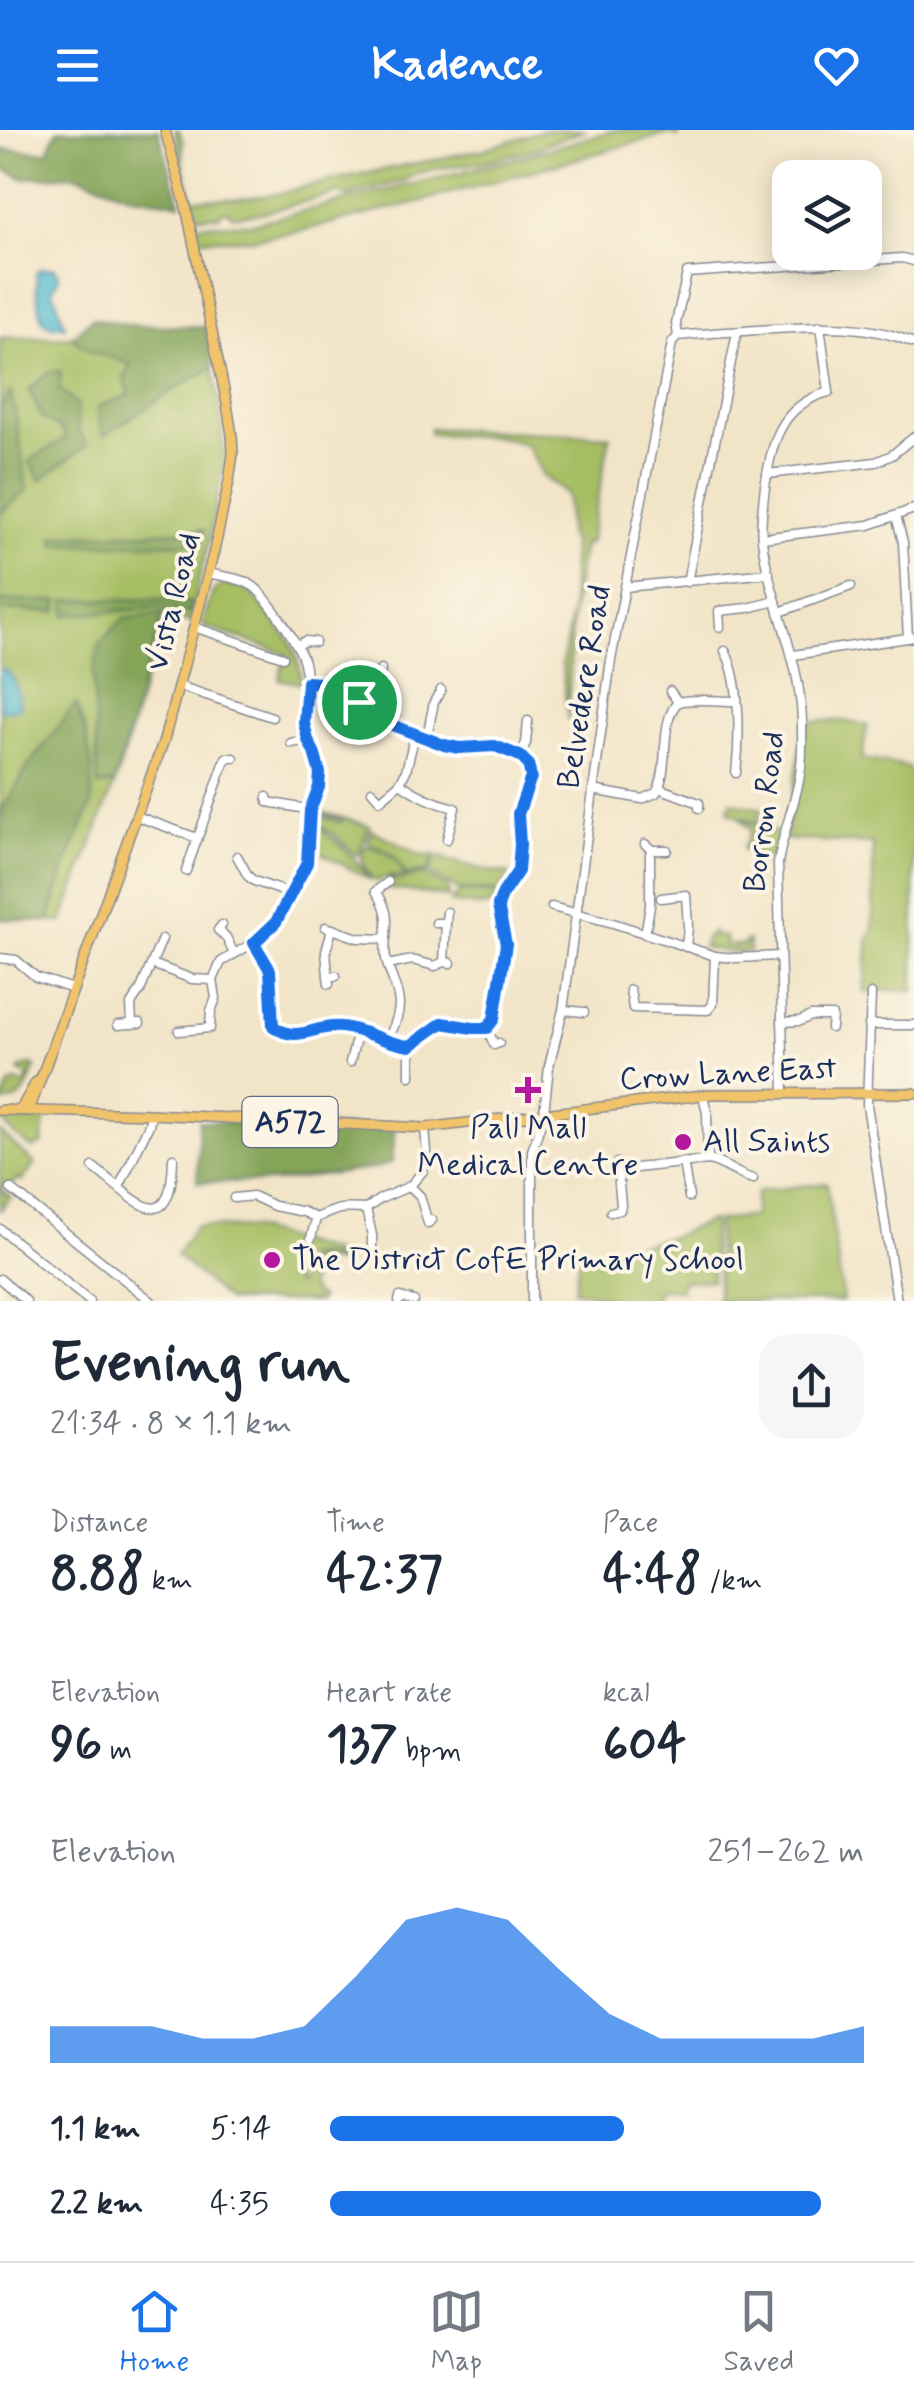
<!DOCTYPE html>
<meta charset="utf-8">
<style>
body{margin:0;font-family:Mynerve,sans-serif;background:#f6f6f7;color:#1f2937;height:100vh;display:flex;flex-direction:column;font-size:38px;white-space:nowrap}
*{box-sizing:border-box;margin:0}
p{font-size:32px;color:#747a83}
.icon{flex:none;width:55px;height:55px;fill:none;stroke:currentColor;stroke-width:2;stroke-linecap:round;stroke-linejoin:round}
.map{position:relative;height:1171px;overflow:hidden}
.side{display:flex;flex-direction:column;background:#fff;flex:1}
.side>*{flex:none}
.tools{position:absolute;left:772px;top:30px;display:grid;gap:20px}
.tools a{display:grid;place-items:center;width:110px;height:110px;border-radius:20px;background:#fff;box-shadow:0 5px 25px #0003;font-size:50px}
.pin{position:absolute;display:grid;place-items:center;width:85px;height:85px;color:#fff;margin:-42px;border:5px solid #fff;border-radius:50%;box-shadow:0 2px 10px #0007}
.round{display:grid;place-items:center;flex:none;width:105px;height:105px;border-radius:30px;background:#f6f6f7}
.overview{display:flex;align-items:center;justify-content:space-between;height:170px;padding:0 50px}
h1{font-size:55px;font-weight:700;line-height:75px}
.metrics{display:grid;grid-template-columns:repeat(3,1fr);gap:15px;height:170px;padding:10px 50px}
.metrics div{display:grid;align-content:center}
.metrics b{font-size:50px;font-weight:700}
.metrics small{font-size:28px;font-weight:400}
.metrics p{font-size:28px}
.chart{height:280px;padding:20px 50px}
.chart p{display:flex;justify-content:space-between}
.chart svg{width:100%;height:180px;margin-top:10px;fill:#1a73e8;opacity:.7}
ul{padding:0 50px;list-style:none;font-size:32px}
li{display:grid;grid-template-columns:160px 120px 1fr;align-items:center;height:75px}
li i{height:25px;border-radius:12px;background:#1a73e8}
header{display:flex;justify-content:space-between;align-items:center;height:130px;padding:0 50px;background:#1a73e8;color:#fff;font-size:45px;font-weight:700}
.tabs{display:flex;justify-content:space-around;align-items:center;height:140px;border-top:2px solid #e0e1e3;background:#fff;font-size:28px;color:#747a83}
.tabs a{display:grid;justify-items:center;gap:5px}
.tabs .current{color:#1a73e8}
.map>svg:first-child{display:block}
.green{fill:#a6bd62;stroke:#607660;stroke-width:2.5}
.forest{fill:#84a458;stroke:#506a5b;stroke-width:2.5}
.water{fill:#52bbcf;stroke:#367596;stroke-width:2.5}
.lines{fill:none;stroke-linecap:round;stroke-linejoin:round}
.minor-casing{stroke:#868a92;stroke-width:11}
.major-casing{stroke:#868a92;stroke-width:12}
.minor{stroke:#fff;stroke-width:8}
.major{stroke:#f1c36a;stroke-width:9}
.route-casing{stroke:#fff;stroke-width:20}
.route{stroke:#1a73e8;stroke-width:12}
.poi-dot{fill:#b5179e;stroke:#fcf5e5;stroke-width:4}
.labels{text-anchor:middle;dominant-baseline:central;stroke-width:8;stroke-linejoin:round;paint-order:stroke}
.shield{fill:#fcf5e5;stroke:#5e6a86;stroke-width:2.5}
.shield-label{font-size:30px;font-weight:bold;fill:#1b2f5e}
.street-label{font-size:32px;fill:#1b2f5e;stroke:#fcf5e5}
.poi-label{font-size:32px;fill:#1b2f5e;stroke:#fcf5e5;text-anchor:start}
</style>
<header><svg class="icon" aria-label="menu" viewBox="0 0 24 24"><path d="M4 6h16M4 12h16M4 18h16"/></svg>Kadence<svg class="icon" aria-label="heart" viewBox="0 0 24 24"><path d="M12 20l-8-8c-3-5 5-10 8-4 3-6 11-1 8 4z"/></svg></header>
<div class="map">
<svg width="914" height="1171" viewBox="0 0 914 1171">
<rect width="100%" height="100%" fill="#fcf5e5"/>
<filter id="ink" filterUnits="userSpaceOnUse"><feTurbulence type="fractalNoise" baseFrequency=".01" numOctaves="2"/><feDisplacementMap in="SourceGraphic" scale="20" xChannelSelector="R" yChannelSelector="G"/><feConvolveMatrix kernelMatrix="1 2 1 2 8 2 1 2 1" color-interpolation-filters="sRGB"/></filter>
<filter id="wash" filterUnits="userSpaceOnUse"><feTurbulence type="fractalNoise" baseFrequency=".0048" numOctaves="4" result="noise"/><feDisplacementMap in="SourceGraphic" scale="40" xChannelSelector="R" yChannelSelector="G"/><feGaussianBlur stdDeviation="2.25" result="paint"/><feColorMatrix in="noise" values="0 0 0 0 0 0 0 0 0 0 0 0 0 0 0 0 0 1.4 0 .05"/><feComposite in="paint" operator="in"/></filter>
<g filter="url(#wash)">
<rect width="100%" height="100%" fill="#f2e4c7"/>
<!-- green -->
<g class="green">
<path d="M175,0h4l4,12v21l9,36h46l38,-5 66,-16 139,-28 63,-20h43l-42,14 -6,4c-21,5 -42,11 -63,15 -20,4 -56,5 -70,17l-58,16 -10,-3 -77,20 -28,3 -5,-5h-5l-4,5h-19l-8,-3z"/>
<polygon points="615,0 682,0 677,7 671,3 422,71 304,100 252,109 198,109 195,96 200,94 251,94 510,30"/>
<polygon points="92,188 125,195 206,197 221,285 224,332 208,415 189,492 163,485 118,644 62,792 0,789 0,208 72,207"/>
<polygon points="430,298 610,306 589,414 583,414 572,482 568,591 562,535 572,482 572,412 568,403 567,364 543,346 528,317 521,313 500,307 430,304"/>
<polygon points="222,455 240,456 253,464 291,512 300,538 302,554 279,549 286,524 205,497 202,494 213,461"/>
<polygon points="812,591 844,591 867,595 862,629 908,637 914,650 914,861 879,860 878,862 864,862 869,806 873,801 873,714 785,709 804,598"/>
<polygon points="731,672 762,679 757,693 728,682"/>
<path d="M316,681c19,4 35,10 54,15l-11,28 -3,1 -21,-20 -21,-13 1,-6 26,6 1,-3 -27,-6z"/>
<polygon points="741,689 778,703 772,730 743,719 751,701"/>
<path d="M314,694c27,19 37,30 57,56l-57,-31z"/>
<polygon points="372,700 422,726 434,725 426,743 420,742 407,746 393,725 368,712"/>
<path d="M366,716c19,2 32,13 39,30l-17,1 -10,4h-4c-9,-11 -17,-22 -8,-35z"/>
<polygon points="436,726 445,728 445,731 448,730 488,741 510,744 498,761 459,760 428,743"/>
<polygon points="421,744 447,757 449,767 387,758 391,755 389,749 399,750"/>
<polygon points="460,762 497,763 494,773 484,777 451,772"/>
<polygon points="713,802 713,806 725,806 726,815 745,815 746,811 749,811 749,822 728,822 703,817 706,806"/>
<path d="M29,935l7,2c-9,20 -11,36 -36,36v-5l4,1 5,-14 6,-3 10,3 3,-9 -8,-4v-3z"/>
<path d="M3,989l42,1 -3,25h-4l-5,4c-10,-8 -27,-18 -30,-30z"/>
<polygon points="0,1002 35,1034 22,1051 17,1049 14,1053 7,1053 1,1059 11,1067 0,1080"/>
<polygon points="827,1053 843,1171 718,1171 717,1091 754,1086 756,1064 760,1061"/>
<path d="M713,1091l-1,59 -30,1 -1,9c-9,0 -18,-4 -25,2v7l-4,2h-45v-4l-33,-7 5,-31 95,-23 32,-14z"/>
<path d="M196,1096l58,3 91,27 -1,5c-24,-7 -30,-7 -52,2l3,7 -1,13 3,2 13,-18 -3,-7c12,-5 24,-1 36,3v2l-17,-4 -2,4 -6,-1 -5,12 -7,-2 6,4 -3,8 5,8 6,3v4h-92l-52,-46z"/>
</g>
<!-- forest -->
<g class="forest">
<polygon points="57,0 158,0 180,73 133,66 77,45 23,48 0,37 0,19 48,22"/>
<path d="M92,188l33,7 81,2 7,41 -35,19 -74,48 -6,-19 1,-10 31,-11 -6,-16 6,-14c-25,-13 -37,-6 -58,-28z"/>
<polygon points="61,241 59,259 77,274 78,300 87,315 41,350 29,331 66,308 61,299 42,288 29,260 49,242"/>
<polygon points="10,262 15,280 27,360 0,384 0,279"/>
<polygon points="204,400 201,413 54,415 54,406"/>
<polygon points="162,469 192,473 189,483 161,478 66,485 66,470"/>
<polygon points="0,471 59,471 57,482 0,480"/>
<polygon points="163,484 114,654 98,656 93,542 100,513 123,489"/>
<polygon points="76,574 86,604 92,638 92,674 65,737 49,791 0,789 1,681 29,635"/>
<polygon points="199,991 395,1000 392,1032 376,1038 276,1052 197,1052"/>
</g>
<!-- water -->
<g class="water">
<polygon points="55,138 59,147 53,160 65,196 52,196 42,190 37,164 36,143 40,139"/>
<path d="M0,538c16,6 17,21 20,37l-2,4 -18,1z"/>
</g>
</g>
<g filter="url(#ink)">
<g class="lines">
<defs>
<g id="minor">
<path d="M678,206c27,-3 53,-4 80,-6 53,-3 105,-9 156,13"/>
<polyline points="767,344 876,332 892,325 914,307"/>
<polyline points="896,386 903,412 908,508"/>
<polyline points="762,408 869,395 914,379"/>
<path d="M208,443c14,3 33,5 45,13 13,9 48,61 51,77 6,24 -1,51 4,77"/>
<polyline points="687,452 737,202"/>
<polyline points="625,457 769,443"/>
<polyline points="780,482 851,456"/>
<polyline points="194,497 283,527"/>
<polyline points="720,497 719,481 748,478 776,471"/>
<polyline points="298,515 305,511 315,512"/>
<path d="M725,521c16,29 15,89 11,122"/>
<polyline points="793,525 914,507"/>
<polyline points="179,556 272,587"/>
<polyline points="359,572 379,551 381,539"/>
<path d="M678,572c15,-4 40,-1 58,-1"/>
<polyline points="362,600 372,583"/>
<polyline points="427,607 434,572 441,560"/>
<polyline points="520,626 526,613 528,591"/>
<path d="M400,653c18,13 34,20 55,25l-8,31"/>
<polyline points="659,658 699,673 699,678"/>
<path d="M593,660l49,9 14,-6c15,-25 2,-70 22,-91l-8,-11"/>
<polyline points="372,661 380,670 400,653 406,641 415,604"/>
<polyline points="267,667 268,672 311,680"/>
<polyline points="136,686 197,708"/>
<polyline points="645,714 652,720 667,720"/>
<polyline points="237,726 248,746 254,751 291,764"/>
<polyline points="186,741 226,628 234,628"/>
<polyline points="661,768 686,765 688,797 686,817"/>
<polyline points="552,777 613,793 715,826 735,828 780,826"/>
<polyline points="436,793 446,793 447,782"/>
<polyline points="222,795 218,800 226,807 234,824"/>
<polyline points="326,797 332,799 326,821 328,846"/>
<polyline points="332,799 358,808 386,809"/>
<polyline points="645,804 650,776 650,724 652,720"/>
<path d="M253,813c25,30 14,50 20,83 21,16 38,2 60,1 23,-2 52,16 77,19l32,-23 31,5 14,-1 7,-8 12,-75 -8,-38 5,-13 14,-22 4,-26 -3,-32 13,-36 -3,-14 -8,-7 -25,-10 -36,2 -15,-3 -57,-22 -46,-35 -10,-4 -24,-2"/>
<polyline points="0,828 16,830 36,847 73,859"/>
<polyline points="444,832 446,793"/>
<polyline points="152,834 192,849 213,850"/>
<polyline points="388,835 412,830 435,836 444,832 451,833"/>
<polyline points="329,854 328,846 336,846"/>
<polyline points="630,860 633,878 708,880 713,874 715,826"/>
<polyline points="871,864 867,975 897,1171"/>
<polyline points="563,880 584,882"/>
<polyline points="782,892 800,891 811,886 832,886 831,898"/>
<polyline points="132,894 131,874 140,861 162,809"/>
<polyline points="118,895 140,893"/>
<polyline points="869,895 914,895"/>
<polyline points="487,897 494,915 499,913"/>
<polyline points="179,901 210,898 211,881 216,868 213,850 221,832 253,813 275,792 305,738 309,721 311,680 319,657 320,643 314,622 308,610 291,613"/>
<path d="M387,912c5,-12 12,-24 12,-37 0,-17 -10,-30 -13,-46 -4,-29 10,-39 -10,-68l12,-9"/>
<polyline points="410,916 410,946"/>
<polyline points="350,932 358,901"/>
<path d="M784,963l-6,-229c4,-30 17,-59 22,-89 3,-18 2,-37 2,-54 -2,-65 -32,-119 -40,-181 -2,-17 1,-36 3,-53 7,-45 15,-82 64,-95l-9,-66"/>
<path d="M708,1030c17,3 28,15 45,19"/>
<polyline points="683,1032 689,1067"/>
<path d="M93,1037c41,31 78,78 80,-9"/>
<polyline points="618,1040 708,1030 707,983 703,965"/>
<polyline points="410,1056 420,1066 428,1093 432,1090"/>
<polyline points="119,1057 149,995 151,984"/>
<polyline points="11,1059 151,1171"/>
<polyline points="234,1068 253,1066 274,1076 304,1082 316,1088"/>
<polyline points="366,1079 380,1069 410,1056 423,1041 427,1023 425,998"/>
<polyline points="611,1082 620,1080 621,1075 617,1033"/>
<polyline points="0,1099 89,1171"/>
<path d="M311,1108l5,-20c26,-11 22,-10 50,-9l6,26v17"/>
<polyline points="0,1149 26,1171"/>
<polyline points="399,1171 400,1167 414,1171"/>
<polyline points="532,1171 532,1021 544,983 549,936 563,880 611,530 672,213 678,206 676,193 687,143 902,128 914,131"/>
</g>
<g id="major">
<polyline points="0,980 151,984 425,998 711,964 914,963"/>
<polyline points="20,981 36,952"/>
<polyline points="29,981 164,610 215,417 229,351 233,324 232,305 227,274 186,77 165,0"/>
</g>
</defs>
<!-- minor casing -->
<use href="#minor" class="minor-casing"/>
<!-- major casing -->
<use href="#major" class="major-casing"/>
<!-- minor -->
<use href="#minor" class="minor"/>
<!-- major -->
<use href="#major" class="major"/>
</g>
</g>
<g class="lines" filter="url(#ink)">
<defs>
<path id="route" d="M307,552l25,2 10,4 45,35 57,22 15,3 36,-2 25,10 8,8 3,13 -13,37 2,31 -2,26 -15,22 -5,13 8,38 -12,75 -7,9h-14l-31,-5 -32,23c-24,-2 -45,-17 -69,-19 -26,-3 -43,18 -68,-1l-3,-56 -16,-27 22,-21 31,-59 3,-53 9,-23 1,-14 -6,-21 -6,-12 -4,-17z"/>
</defs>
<!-- route casing -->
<use href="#route" class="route-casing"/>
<!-- route -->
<use href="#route" class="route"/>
</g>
<!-- markers -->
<g class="poi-dot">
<path d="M523 945h10v10h10v10h-10v10h-10v-10h-10v-10h10z"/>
<circle cx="683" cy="1012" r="10"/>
<circle cx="272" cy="1130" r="10"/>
</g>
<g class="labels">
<!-- shield labels -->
<rect class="shield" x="242.5" y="967" width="95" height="50" rx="8"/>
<g class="shield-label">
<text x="290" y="992">A572</text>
</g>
<!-- street labels -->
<g class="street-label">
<text transform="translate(174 472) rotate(-76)">Vista Road</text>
<text transform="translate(585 557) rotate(-81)">Belvedere Road</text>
<text transform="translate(765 682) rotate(-83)">Borron Road</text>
<text transform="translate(728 944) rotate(-3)">Crow Lane East</text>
</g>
<!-- poi labels -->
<g class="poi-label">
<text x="528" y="998" text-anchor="middle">Pall Mall<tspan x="528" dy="37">Medical Centre</tspan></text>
<text x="703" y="1012">All Saints</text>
<text x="292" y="1130">The District CofE Primary School</text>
</g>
</g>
</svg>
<div class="tools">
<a><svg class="icon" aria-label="layers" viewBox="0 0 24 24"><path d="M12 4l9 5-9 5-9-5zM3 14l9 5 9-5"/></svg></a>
</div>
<div class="pin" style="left:359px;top:572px;background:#1e9e55"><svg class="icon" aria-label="arrive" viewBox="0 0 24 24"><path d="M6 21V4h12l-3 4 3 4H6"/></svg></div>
</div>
<section class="side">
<div class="overview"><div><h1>Evening run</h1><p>21:34 · 8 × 1.1 km</p></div><a class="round"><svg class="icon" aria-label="share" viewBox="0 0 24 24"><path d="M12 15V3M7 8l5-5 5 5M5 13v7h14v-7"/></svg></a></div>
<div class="metrics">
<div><p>Distance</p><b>8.88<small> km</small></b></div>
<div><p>Time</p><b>42:37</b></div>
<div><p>Pace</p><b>4:48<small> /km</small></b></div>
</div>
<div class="metrics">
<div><p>Elevation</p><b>96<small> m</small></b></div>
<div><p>Heart rate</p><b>137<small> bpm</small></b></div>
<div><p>kcal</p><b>604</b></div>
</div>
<div class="chart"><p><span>Elevation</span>251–262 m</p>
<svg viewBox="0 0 160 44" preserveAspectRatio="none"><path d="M0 44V35L10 35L20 35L30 38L40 38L50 35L60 23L70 9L80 6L90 9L100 21L110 32L120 38L130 38L140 38L150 38L160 35V44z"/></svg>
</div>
<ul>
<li><b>1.1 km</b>5:14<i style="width:55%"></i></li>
<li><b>2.2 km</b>4:35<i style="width:92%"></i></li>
</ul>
</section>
<nav class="tabs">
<a class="current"><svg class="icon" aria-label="home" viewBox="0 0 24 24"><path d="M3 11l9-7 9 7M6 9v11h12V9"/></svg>Home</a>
<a><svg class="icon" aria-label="map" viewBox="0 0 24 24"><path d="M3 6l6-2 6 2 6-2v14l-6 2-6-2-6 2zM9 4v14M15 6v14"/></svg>Map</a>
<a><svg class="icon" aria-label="saved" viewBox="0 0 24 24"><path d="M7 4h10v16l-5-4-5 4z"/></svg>Saved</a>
</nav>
